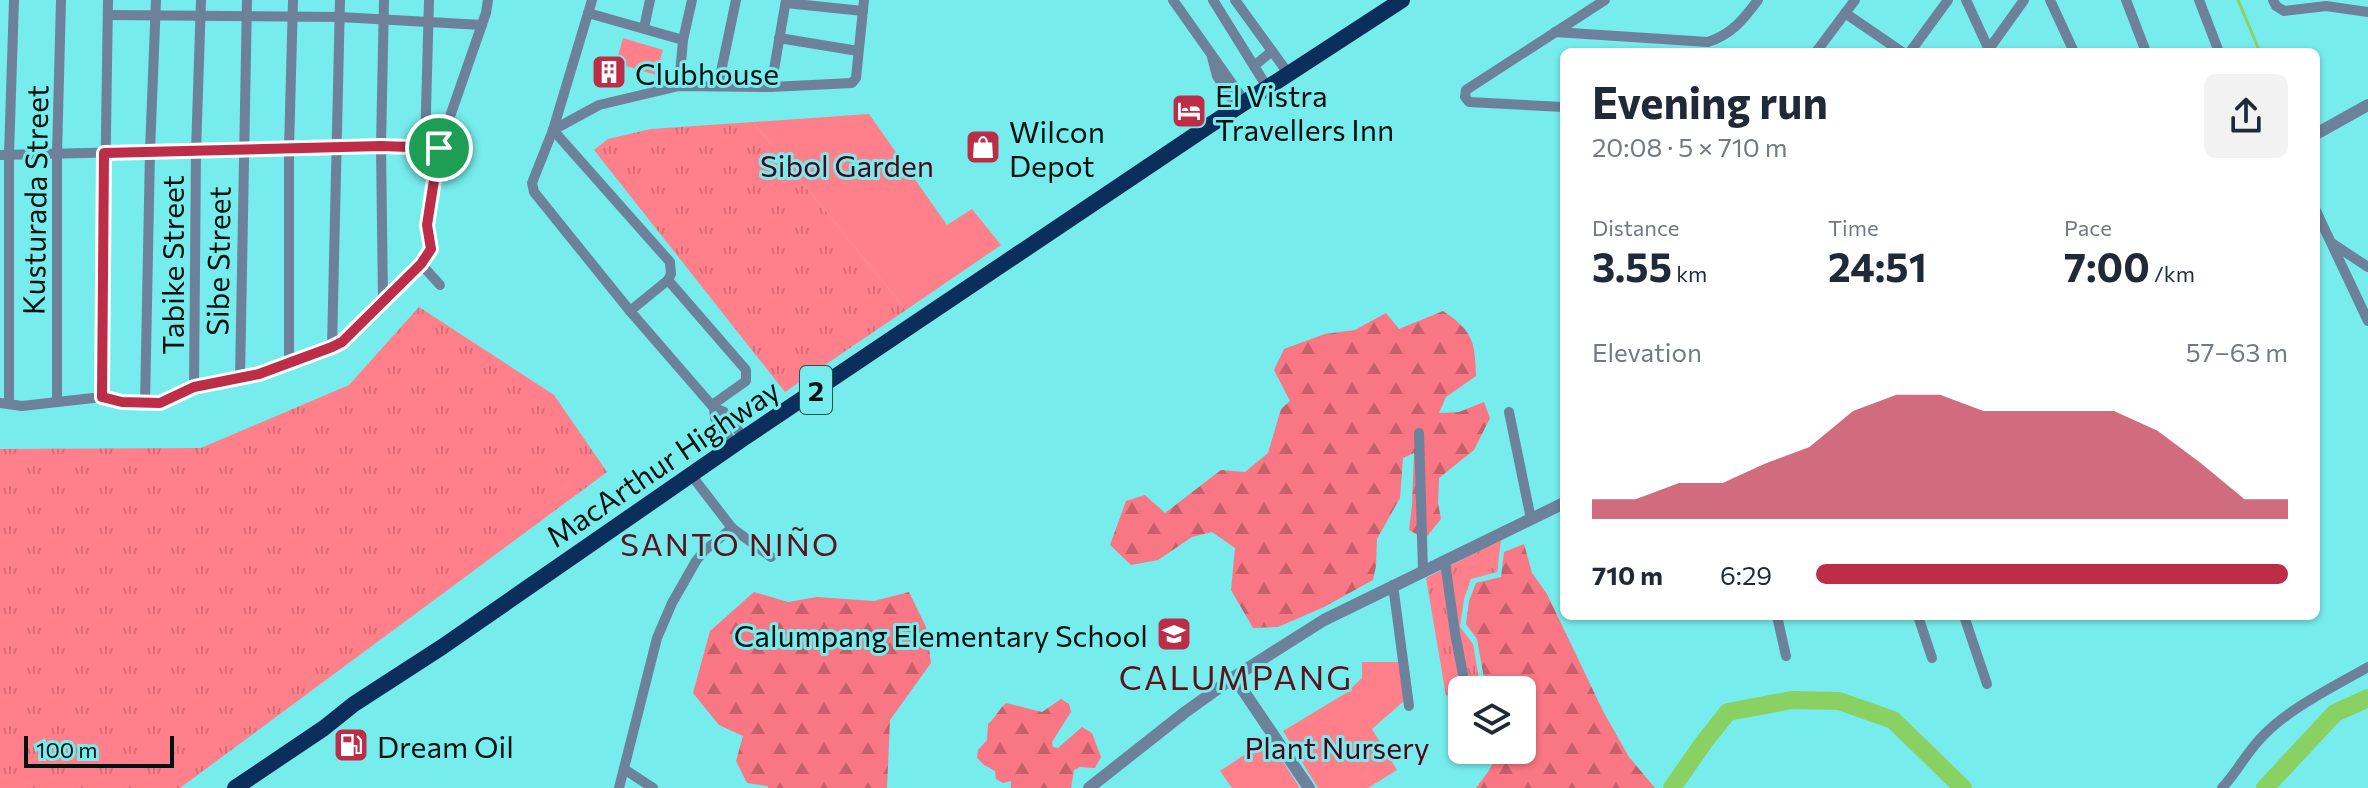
<!DOCTYPE html>
<meta charset="utf-8">
<style>
body{margin:0;font-family:Commissioner,sans-serif;background:#f2f2f3;color:#1f2937;height:100vh;display:flex;flex-direction:column;font-size:30px;white-space:nowrap}
*{box-sizing:border-box;margin:0}
p{font-size:26px;color:#747a83}
.icon{flex:none;width:44px;height:44px;fill:none;stroke:currentColor;stroke-width:2;stroke-linecap:round;stroke-linejoin:round}
.map{position:relative;flex:1;overflow:hidden}
.panel{position:absolute;left:1560px;top:48px;width:760px;height:572px;display:flex;flex-direction:column;background:#fff;border-radius:12px;box-shadow:0 2px 6px #0004}
.panel>*{flex:none}
.fabs{position:absolute;left:1448px;top:676px;display:grid;gap:16px}
.fabs a{display:grid;place-items:center;width:88px;height:88px;border-radius:12px;background:#fff;box-shadow:0 2px 6px #0004;font-size:40px}
.scale{position:absolute;left:24px;bottom:20px;width:150px;box-sizing:border-box;padding-left:8px;border:4px solid #011;border-top:0;font-size:22px;line-height:28px;white-space:nowrap;color:#011;-webkit-text-stroke:6px #76ecec;paint-order:stroke}
.pin{position:absolute;display:grid;place-items:center;width:68px;height:68px;color:#fff;margin:-34px;border:4px solid #fff;border-radius:50%;box-shadow:0 2px 8px #0007}
.round{display:grid;place-items:center;flex:none;width:84px;height:84px;border-radius:12px;background:#f2f2f3}
.headline{display:flex;align-items:center;justify-content:space-between;height:136px;padding:0 32px}
h1{font-size:44px;font-weight:700;line-height:60px}
.figures{display:grid;grid-template-columns:repeat(3,1fr);gap:12px;height:136px;padding:8px 32px}
.figures div{display:grid;align-content:center}
.figures b{font-size:40px;font-weight:700}
.figures small{font-size:22px;font-weight:400}
.figures p{font-size:22px}
.chart{height:224px;padding:16px 32px}
.chart p{display:flex;justify-content:space-between}
.chart svg{width:100%;height:144px;margin-top:8px;fill:#be2d48;opacity:.7}
ul{padding:0 32px;list-style:none;font-size:26px}
li{display:grid;grid-template-columns:128px 96px 1fr;align-items:center;height:60px}
li i{height:20px;border-radius:10px;background:#be2d48}
.map>svg:first-child{display:block}
.grass{fill:url(#grass-tufts)}
.forest{fill:url(#forest-firs)}
.green{fill:#ff7f8b}
.lines{fill:none;stroke-linecap:round;stroke-linejoin:round}
.stream{stroke:#8ad164;stroke-width:3}
.river{stroke:#8ad164;stroke-width:18}
.minor{stroke:#6d819c;stroke-width:10}
.tertiary{stroke:#6d819c;stroke-width:12}
.trunk{stroke:#0c2e5a;stroke-width:16}
.route-casing{stroke:#fff;stroke-width:16}
.route{stroke:#be2d48;stroke-width:10}
.labels{text-anchor:middle;dominant-baseline:central;stroke-width:6;stroke-linejoin:round;paint-order:stroke}
.shield{fill:#76ecec;stroke:#235353;stroke-width:2}
.shield-label{font-size:28px;font-weight:bold;fill:#011}
.poi-label{font-size:30px;fill:#011;stroke:#76ecec;text-anchor:start}
.park-label{font-size:30px;fill:#540016;stroke:#76ecec}
.street-label{font-size:30px;fill:#011;stroke:#76ecec}
.neighbourhood-label{font-size:32px;letter-spacing:2px;fill:#59141f;stroke:#76ecec}
.quarter-label{font-size:34px;letter-spacing:2px;fill:#59141f;stroke:#76ecec}
</style>
<div class="map">
<svg width="2368" height="788" viewBox="0 0 2368 788">
<defs>
<pattern id="grass-tufts" width="24" height="20" patternUnits="userSpaceOnUse" patternTransform="scale(2)"><rect width="24" height="20" fill="#ff7f8b"/><path d="M3 7l-1-3M5 7V3M7 7l1-3M15 17l-1-3M17 17v-4M19 17l1-3" fill="none" stroke="#d96d77"/></pattern>
<pattern id="forest-firs" width="22" height="20" patternUnits="userSpaceOnUse" patternTransform="scale(2)"><rect width="22" height="20" fill="#f97684"/><path d="M5 1l3.5 6h-7zM16 11l3.5 6h-7z" fill="#c75f6b"/></pattern>
</defs>
<rect width="100%" height="100%" fill="#76ecec"/>
<!-- grass -->
<g class="grass">
<polygon points="753,122 906,310 785,392 594,150 608,139 651,129"/>
<polygon points="419,307 554,395 607,472 180,788 0,788 0,449 201,448 349,385"/>
<polygon points="1501,540 1497,572 1471,579 1464,599 1460,627 1473,644 1481,690 1462,690 1446,696 1426,578"/>
</g>
<!-- forest -->
<g class="forest">
<path d="M1443,311c30,20 32,30 33,65l-30,21 -7,16 20,-1 25,-10 6,16 -16,32 -35,28 -1,25 3,16 -16,20 -16,-9 3,-24 2,-53 -11,5 -3,40 -23,41 -1,27 -3,14 -49,27 -46,20 -25,1 -22,-38 4,-42 -23,-16 -20,5 -34,23 -27,5 -21,-20 16,-44 19,-6 20,18 56,-43 24,2 23,-19 13,-44 9,-8 -16,-31 10,-21 41,-15 30,-4 31,-17 13,16z"/>
<polygon points="1524,544 1532,573 1547,594 1603,711 1629,757 1655,788 1476,788 1488,772 1500,750 1522,750 1522,690 1486,690 1477,639 1466,624 1469,601 1476,583 1501,577 1504,552"/>
<polygon points="754,592 788,602 817,597 874,601 909,592 926,627 931,663 890,720 887,788 768,788 768,786 747,783 736,761 743,736 719,725 693,693 710,631"/>
<path d="M1061,699l8,5 2,8 -19,30 1,5 5,1 24,-21 10,6 9,24 -6,11 -15,-1 -6,3 -3,18h-60v-7l-8,2 -7,-4 -1,-8 -11,-6 -7,-7 1,-8 9,-10 1,-16c8,-7 10,-14 18,-21l36,9z"/>
</g>
<!-- green -->
<g class="green">
<polygon points="623,38 663,50 656,75 616,63"/>
<polygon points="869,114 947,225 972,209 1001,245 906,310 753,122"/>
<polygon points="1362,662 1399,662 1405,700 1372,729 1397,770 1368,788 1318,788 1283,731 1346,693 1362,678"/>
<polygon points="1268,739 1300,788 1232,788 1220,771"/>
</g>
<g class="lines">
<!-- stream -->
<polyline class="stream" points="2238,0 2260,52"/>
<!-- river -->
<g class="river">
<polyline points="1672,788 1704,742 1728,712 1792,700 1839,701 1893,720 1963,788"/>
<polyline points="2265,788 2335,713 2368,698"/>
</g>
<!-- minor -->
<g class="minor">
<polyline points="592,0 553,130 532,183 534,192 630,311 714,408 724,412 744,438"/>
<polyline points="1173,0 1245,102"/>
<polyline points="1213,0 1267,87"/>
<polyline points="1235,0 1288,73"/>
<polyline points="1966,0 1990,52"/>
<polyline points="2050,0 2074,52"/>
<polyline points="2126,0 2146,52"/>
<polyline points="2199,0 2219,52"/>
<polyline points="2273,0 2276,6 2284,11 2326,6 2368,12"/>
<polyline points="786,3 863,11"/>
<polyline points="588,13 683,40"/>
<polyline points="1845,13 1902,52"/>
<polyline points="108,15 340,17 482,25"/>
<polyline points="644,28 650,0"/>
<path d="M1555,32l153,10c24,-8 35,-22 50,-42"/>
<polyline points="779,38 858,51"/>
<polyline points="1989,49 2024,0"/>
<polyline points="1816,52 1855,0"/>
<polyline points="1910,52 1948,0"/>
<polyline points="1212,57 1217,76 1237,107"/>
<polyline points="1254,66 1272,51"/>
<polyline points="679,86 683,40 692,0"/>
<polyline points="718,86 736,0"/>
<polyline points="771,87 786,0"/>
<polyline points="1564,107 1469,102 1465,97 1466,90 1605,0"/>
<polyline points="553,130 599,105 679,86 771,87 852,83 856,78 864,0"/>
<polyline points="553,130 670,262 671,274 668,280 746,370 746,381 712,405"/>
<polyline points="425,147 429,0"/>
<polyline points="0,155 381,146 439,148"/>
<polyline points="2316,211 2368,321"/>
<polyline points="2333,244 2368,267"/>
<polyline points="421,264 440,285"/>
<polyline points="383,301 381,146 384,0"/>
<polyline points="630,311 668,280"/>
<polyline points="332,347 340,0"/>
<polyline points="289,362 289,149 293,0"/>
<polyline points="240,378 247,0"/>
<polyline points="194,387 196,151 201,0"/>
<polyline points="102,397 108,0"/>
<polyline points="57,401 57,154 61,0"/>
<polyline points="0,403 22,406 102,397 122,402 160,403 194,387 259,374 342,342 421,264 431,249 431,242 427,225 439,148 486,13 488,0"/>
<polyline points="9,403 9,154 14,0"/>
<polyline points="145,404 150,151 156,0"/>
<polyline points="714,408 715,418 734,445"/>
<polyline points="1509,412 1531,519"/>
<polyline points="1419,433 1423,571"/>
<polyline points="692,476 732,528 771,557"/>
<polyline points="1445,562 1455,633 1466,690"/>
<polyline points="1393,585 1409,706"/>
<polyline points="1777,616 1786,656"/>
<polyline points="1918,616 1932,658"/>
<polyline points="1964,616 1987,684"/>
<polyline points="1479,750 1480,756"/>
<polyline points="624,769 653,788"/>
<polyline points="619,788 657,638 672,603 696,561 704,551 732,528"/>
<path d="M2222,788c14,-15 24,-34 38,-49 27,-30 73,-52 108,-72"/>
</g>
<!-- tertiary -->
<g class="tertiary">
<polyline points="2316,134 2368,105"/>
<polyline points="1234,677 1309,788"/>
<polyline points="1089,788 1184,713 1234,677 1324,620 1564,503"/>
</g>
<!-- trunk -->
<polyline class="trunk" points="235,788 324,728 354,704 442,647 744,438 1210,125 1402,0"/>
</g>
<g class="lines">
<defs>
<polygon id="route" points="381,146 439,148 427,225 431,249 421,264 342,342 332,347 259,374 194,387 160,403 122,402 102,397 104,153"/>
</defs>
<!-- route casing -->
<use href="#route" class="route-casing"/>
<!-- route -->
<use href="#route" class="route"/>
</g>
<!-- icons -->
<defs>
<symbol id="building-square" viewBox="-11 -11 22 22"><rect x="-9" y="-9" width="18" height="18" rx="4" fill="#be2d48" stroke="#76ecec"/><path d="M-4-6H4V6H1V3H-1V6H-4ZM-2.5-4.3h1.7v1.8h-1.7ZM.8-4.3h1.7v1.8H.8ZM-2.5-1h1.7V.8h-1.7ZM.8-1h1.7V.8H.8Z" fill="#fff"/></symbol>
<symbol id="hotel-square" viewBox="-11 -11 22 22"><rect x="-9" y="-9" width="18" height="18" rx="4" fill="#be2d48" stroke="#76ecec"/><path d="M-6-4.5h1.5V1H6V5H4.5V3h-9V5H-6ZM-4 0a1.8 1.8 0 1 1 3.6 0ZM.5 0V-2.5h3Q6-2.5 6 0Z" fill="#fff"/></symbol>
<symbol id="shop-square" viewBox="-11 -11 22 22"><rect x="-9" y="-9" width="18" height="18" rx="4" fill="#be2d48" stroke="#76ecec"/><path d="M-5-2.5h2.3a2.7 3.5 0 0 1 5.4 0H5L5.5 6h-11ZM-1.5-2.5h3a1.5 2.3 0 0 0-3 0Z" fill="#fff"/></symbol>
<symbol id="school-square" viewBox="-11 -11 22 22"><rect x="-9" y="-9" width="18" height="18" rx="4" fill="#be2d48" stroke="#76ecec"/><path d="M0-5L7-2L0 1L-7-2ZM-4 1L0 2.5L4 1V4Q0 6-4 4Z" fill="#fff"/></symbol>
<symbol id="fuel-square" viewBox="-11 -11 22 22"><rect x="-9" y="-9" width="18" height="18" rx="4" fill="#be2d48" stroke="#76ecec"/><path d="M-5.5-6h7V0h2V4h1.3V-2.5L3-4.5l.8-.8L6-3V5H2.5V1h-1V6h-7ZM-4.2-4.7v3.2H.2V-4.7Z" fill="#fff"/></symbol>
</defs>
<g fill-rule="evenodd">
<use href="#building-square" x="589" y="52" width="40" height="40"/>
<use href="#hotel-square" x="1169" y="91" width="40" height="40"/>
<use href="#shop-square" x="963" y="127" width="40" height="40"/>
<use href="#school-square" x="1154" y="614" width="40" height="40"/>
<use href="#fuel-square" x="331" y="725" width="40" height="40"/>
</g>
<g class="labels">
<!-- shield labels -->
<rect class="shield" x="800" y="366" width="32" height="48" rx="6"/>
<g class="shield-label">
<text x="816" y="390">2</text>
</g>
<!-- poi labels -->
<g class="poi-label">
<text x="635" y="72">Clubhouse</text>
<text x="1215" y="94">El Vistra<tspan x="1215" dy="34">Travellers Inn</tspan></text>
<text x="1009" y="130">Wilcon<tspan x="1009" dy="34">Depot</tspan></text>
<text x="1148" y="634" text-anchor="end">Calumpang Elementary School</text>
<text x="377" y="745">Dream Oil</text>
</g>
<!-- park labels -->
<g class="park-label">
<text x="847" y="164">Sibol Garden</text>
<text x="1337" y="746">Plant Nursery</text>
</g>
<!-- street labels -->
<g class="street-label">
<text transform="translate(34 200) rotate(-89)">Kusturada Street</text>
<text transform="translate(217 261) rotate(-89)">Sibe Street</text>
<text transform="translate(171 265) rotate(-90)">Tabike Street</text>
<text transform="translate(662 462) rotate(-34)">MacArthur Highway</text>
</g>
<!-- neighbourhood labels -->
<g class="neighbourhood-label">
<text x="730" y="543">SANTO NIÑO</text>
</g>
<!-- quarter labels -->
<g class="quarter-label">
<text x="1236" y="676">CALUMPANG</text>
</g>
</g>
</svg>
<div class="fabs">
<a><svg class="icon" aria-label="layers" viewBox="0 0 24 24"><path d="M12 4l9 5-9 5-9-5zM3 14l9 5 9-5"/></svg></a>
</div>
<div class="scale">100 m</div>
<div class="pin" style="left:439px;top:148px;background:#1e9e55"><svg class="icon" aria-label="arrive" viewBox="0 0 24 24"><path d="M6 21V4h12l-3 4 3 4H6"/></svg></div>
<section class="panel">
<div class="headline"><div><h1>Evening run</h1><p>20:08 · 5 × 710 m</p></div><a class="round"><svg class="icon" aria-label="share" viewBox="0 0 24 24"><path d="M12 15V3M7 8l5-5 5 5M5 13v7h14v-7"/></svg></a></div>
<div class="figures">
<div><p>Distance</p><b>3.55<small> km</small></b></div>
<div><p>Time</p><b>24:51</b></div>
<div><p>Pace</p><b>7:00<small> /km</small></b></div>
</div>
<div class="chart"><p><span>Elevation</span>57–63 m</p>
<svg viewBox="0 0 160 44" preserveAspectRatio="none"><path d="M0 44V38L10 38L20 33L30 33L40 27L50 22L60 11L70 6L80 6L90 11L100 11L110 11L120 11L130 17L140 27L150 38L160 38V44z"/></svg>
</div>
<ul>
<li><b>710 m</b>6:29<i style="width:100%"></i></li>
</ul>
</section>
</div>
